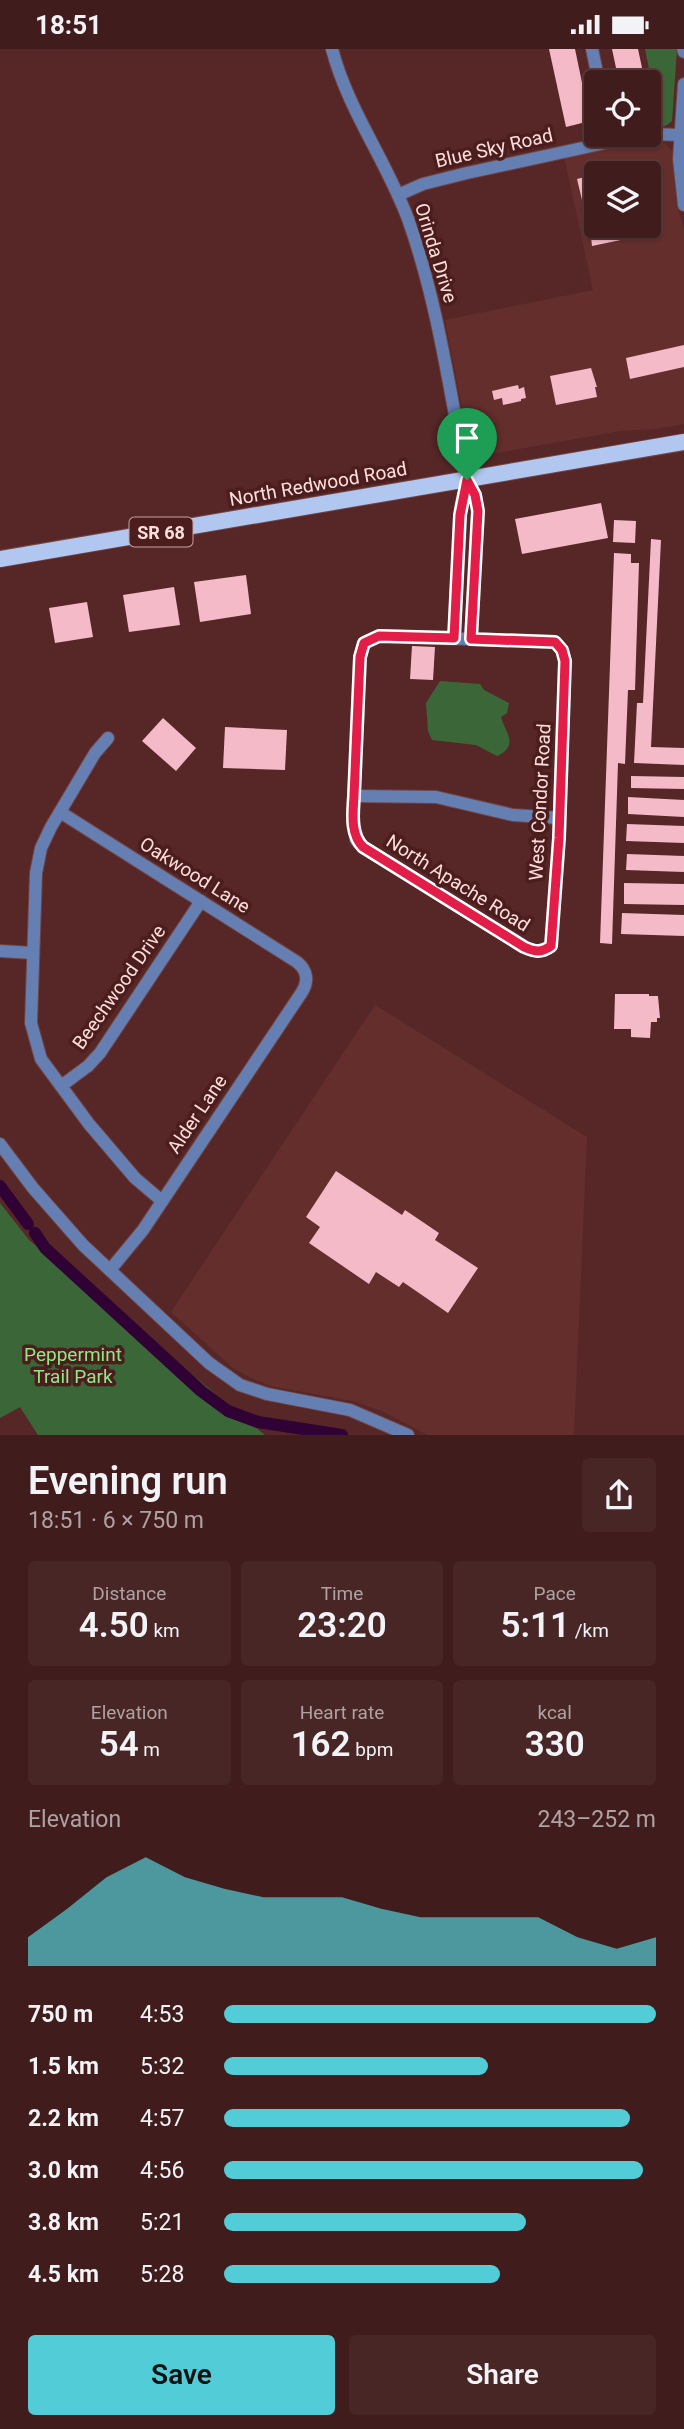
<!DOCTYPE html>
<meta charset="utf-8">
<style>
body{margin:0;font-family:Roboto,sans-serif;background:#472625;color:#f1f3f6;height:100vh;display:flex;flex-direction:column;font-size:26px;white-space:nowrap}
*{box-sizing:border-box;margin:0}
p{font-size:23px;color:#aea2a3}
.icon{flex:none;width:38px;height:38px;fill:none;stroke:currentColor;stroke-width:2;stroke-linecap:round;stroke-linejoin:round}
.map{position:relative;height:1386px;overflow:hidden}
.panel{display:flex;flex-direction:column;background:#401d1c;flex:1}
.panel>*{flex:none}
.controls{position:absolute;left:584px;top:21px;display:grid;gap:14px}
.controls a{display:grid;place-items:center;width:77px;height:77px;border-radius:7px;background:#401d1c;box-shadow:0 2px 5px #0004,0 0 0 2px #593b3b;font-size:35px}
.pin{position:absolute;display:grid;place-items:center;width:60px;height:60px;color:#fff;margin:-72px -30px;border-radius:50% 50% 50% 0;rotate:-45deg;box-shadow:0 0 7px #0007}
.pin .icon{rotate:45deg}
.round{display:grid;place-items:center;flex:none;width:74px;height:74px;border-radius:7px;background:#472625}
.head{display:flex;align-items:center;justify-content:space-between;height:119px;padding:0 28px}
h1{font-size:38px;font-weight:600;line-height:52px}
.metrics{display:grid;grid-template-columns:repeat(3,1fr);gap:10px;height:119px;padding:7px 28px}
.metrics div{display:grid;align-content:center;border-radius:7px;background:#472625;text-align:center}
.metrics b{font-size:35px;font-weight:600}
.metrics small{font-size:19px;font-weight:400}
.metrics p{font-size:19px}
.chart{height:196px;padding:14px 28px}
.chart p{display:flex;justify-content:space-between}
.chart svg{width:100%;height:126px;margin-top:7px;fill:#52ccd6;opacity:.7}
.primary-button{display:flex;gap:14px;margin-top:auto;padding:14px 28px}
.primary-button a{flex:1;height:80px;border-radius:7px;background:#52ccd6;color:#111;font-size:28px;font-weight:600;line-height:80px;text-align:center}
.primary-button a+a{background:#472625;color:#f1f3f6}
ul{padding:0 28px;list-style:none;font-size:23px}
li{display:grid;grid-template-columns:112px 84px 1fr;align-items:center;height:52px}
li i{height:18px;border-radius:9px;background:#52ccd6}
.status{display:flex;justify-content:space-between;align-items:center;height:49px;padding:0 35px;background:#401d1c;direction:ltr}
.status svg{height:19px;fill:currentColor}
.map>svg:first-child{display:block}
.built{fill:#642e2d;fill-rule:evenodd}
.green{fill:#3b6738}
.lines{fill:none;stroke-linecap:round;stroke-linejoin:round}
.canal{stroke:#2f0135;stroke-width:12}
.building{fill:#f5bac8}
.minor-casing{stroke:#714443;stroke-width:14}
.major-casing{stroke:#714443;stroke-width:18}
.minor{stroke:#657fb2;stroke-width:12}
.major{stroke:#b1c7f0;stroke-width:16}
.route-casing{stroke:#fff;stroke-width:14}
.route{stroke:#e11d48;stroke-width:9}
.labels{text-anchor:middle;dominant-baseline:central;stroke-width:7;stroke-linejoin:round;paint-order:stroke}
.shield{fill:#4b1d1c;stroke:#c8a4a2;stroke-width:2}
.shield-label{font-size:18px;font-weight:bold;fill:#fededc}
.street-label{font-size:19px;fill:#fededc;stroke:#4b1d1c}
.park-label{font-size:19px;fill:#8fe989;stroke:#4b1d1c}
</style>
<div class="status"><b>18:51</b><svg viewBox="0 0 49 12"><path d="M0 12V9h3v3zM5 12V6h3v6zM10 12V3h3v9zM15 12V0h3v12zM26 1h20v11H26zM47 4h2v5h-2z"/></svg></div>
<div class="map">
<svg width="684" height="1386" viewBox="0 0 684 1386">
<rect width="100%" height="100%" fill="#562726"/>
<!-- built -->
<g class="built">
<path d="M640,91l24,2 8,9 4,49 8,29v195l-28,5 -36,2 -134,24 -11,-2 -6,-9 -24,-124 148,-30 -29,-133zM597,124h52v53h-52z"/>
<polygon points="375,956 587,1088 574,1386 427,1386 384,1363 353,1352 271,1337 251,1329 233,1319 171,1263"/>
</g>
<!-- green -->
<g class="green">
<path d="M645,0h32l-5,72c-7,7 -13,7 -23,7v-18l8,-2z"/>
<path d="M440,632l40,3 4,6 25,13 -2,10 -6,4c4,15 19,28 -4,39l-21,-11 -44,-5 -4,-9 -2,-28z"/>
<polygon points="0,1154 29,1191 265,1386 38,1386 20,1358 0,1369"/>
</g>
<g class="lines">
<!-- canal -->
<g class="canal">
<polyline points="0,1137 28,1175"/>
<polyline points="35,1184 45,1199 201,1342 228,1362 258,1373 342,1386"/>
</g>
</g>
<!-- building -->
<g class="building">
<polygon points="549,0 575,0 590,72 566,78"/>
<polygon points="612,0 638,0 645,33 619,33"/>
<polygon points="589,127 597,127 597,177 633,177 635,188 592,197 589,171 587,172 577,130"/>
<polygon points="684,296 684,318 630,330 626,309"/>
<polygon points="591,319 597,338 595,338 597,348 556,356 550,327"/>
<polygon points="518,336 519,340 524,338 526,349 521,350 521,352 503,356 502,349 494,351 492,342"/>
<polygon points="601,454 608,489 522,505 515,470"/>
<polygon points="614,471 636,472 635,494 613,493"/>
<polygon points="651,490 661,491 651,698 684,699 684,716 634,714 637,654 643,654"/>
<polygon points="614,504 631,505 631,514 639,514 635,641 628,641 625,715 618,714 612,895 600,894"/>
<polygon points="246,526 251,565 200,573 194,533"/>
<polygon points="174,538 180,576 129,583 123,546"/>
<polygon points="87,553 93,588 55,594 49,559"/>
<polygon points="412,597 435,598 433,631 410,630"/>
<polygon points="163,669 196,699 176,722 142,692"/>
<polygon points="225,678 287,681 285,721 223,719"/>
<polygon points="631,727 684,728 684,740 631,739"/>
<polygon points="628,748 684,751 684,768 628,765"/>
<polygon points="627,775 684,777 684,794 626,792"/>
<polygon points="627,805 684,807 684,823 626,821"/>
<polygon points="624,834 684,835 684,856 624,855"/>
<polygon points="622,864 684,866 684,887 621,885"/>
<polygon points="615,945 649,945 649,947 658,947 660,969 657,969 657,973 651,973 650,989 631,988 631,980 614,980"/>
<polygon points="336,1122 402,1166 405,1161 439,1184 435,1191 478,1219 448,1264 403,1233 399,1238 376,1223 369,1235 309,1194 320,1178 306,1168"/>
</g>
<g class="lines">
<defs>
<g id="minor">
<path d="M332,0c16,61 54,111 76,170 30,84 42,174 59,261l8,15 3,16 -7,128"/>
<polyline points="592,0 599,33"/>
<polyline points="683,0 684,3"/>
<polyline points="684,35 679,110 684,156"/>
<polyline points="649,85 681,86"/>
<polyline points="398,146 423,135 467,124 642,86"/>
<path d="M379,587l176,6 7,8 3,11 -6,177 -8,108c-10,7 -16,6 -27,1l-161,-100 -7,-7 -3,-22 7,-160 4,-15z"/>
<polyline points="454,589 461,457 467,431"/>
<polyline points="108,689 95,704 51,778 41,799 36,824 31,974 41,1010 89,1075 135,1129 162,1152"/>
<polyline points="354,747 436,748 513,766 559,769"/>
<path d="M60,763l237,150c10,8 12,19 5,30l-159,238 -33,40"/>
<polyline points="0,902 33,904"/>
<polyline points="61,1037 88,1017 100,1004 201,852"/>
<polyline points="0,1095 33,1139 83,1196 209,1314 240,1336 267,1345 350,1361 408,1386"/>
</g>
<polyline id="major" points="0,510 684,393"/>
</defs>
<!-- minor casing -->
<use href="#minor" class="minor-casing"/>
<!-- major casing -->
<use href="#major" class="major-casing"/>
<!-- minor -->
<use href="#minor" class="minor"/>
<!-- major -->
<use href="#major" class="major"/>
</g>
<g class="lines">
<defs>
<path id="route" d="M467,431l8,15 3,16 -7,128 84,3 7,8 3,11 -6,177 -8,108c-10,7 -16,6 -27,1l-161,-100c-13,-13 -10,-34 -9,-51l6,-139 4,-14 15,-7 75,2 6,-123z"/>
</defs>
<!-- route casing -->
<use href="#route" class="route-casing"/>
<!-- route -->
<use href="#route" class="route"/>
</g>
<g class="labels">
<!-- shield labels -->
<rect class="shield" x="129.5" y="468.5" width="63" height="29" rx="5"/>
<g class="shield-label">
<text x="161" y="483">SR 68</text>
</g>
<!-- street labels -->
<g class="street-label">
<text transform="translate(494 99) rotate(-13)">Blue Sky Road</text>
<text transform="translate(436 204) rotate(73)">Orinda Drive</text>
<text transform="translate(318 435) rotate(-10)">North Redwood Road</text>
<text transform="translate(540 753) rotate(-87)">West Condor Road</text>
<text transform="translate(195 826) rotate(32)">Oakwood Lane</text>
<text transform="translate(458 834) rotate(32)">North Apache Road</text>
<text transform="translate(119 938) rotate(-55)">Beechwood Drive</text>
<text transform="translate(197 1065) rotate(-56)">Alder Lane</text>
</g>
<!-- park labels -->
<g class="park-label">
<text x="73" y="1305">Peppermint<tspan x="73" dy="22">Trail Park</tspan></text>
</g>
</g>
</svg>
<div class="controls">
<a><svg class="icon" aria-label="locate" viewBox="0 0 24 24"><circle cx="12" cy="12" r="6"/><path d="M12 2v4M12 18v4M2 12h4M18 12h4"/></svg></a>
<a><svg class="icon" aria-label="layers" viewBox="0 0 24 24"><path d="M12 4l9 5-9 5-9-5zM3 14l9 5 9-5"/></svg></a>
</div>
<div class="pin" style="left:467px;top:431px;background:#1e9e55"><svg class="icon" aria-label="arrive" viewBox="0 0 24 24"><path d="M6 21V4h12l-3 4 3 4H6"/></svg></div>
</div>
<section class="panel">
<div class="head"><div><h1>Evening run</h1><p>18:51 · 6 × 750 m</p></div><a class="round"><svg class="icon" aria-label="share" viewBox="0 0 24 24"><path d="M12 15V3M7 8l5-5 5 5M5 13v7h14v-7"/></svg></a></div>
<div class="metrics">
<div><p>Distance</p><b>4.50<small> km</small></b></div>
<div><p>Time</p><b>23:20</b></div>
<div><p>Pace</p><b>5:11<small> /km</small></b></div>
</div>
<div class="metrics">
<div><p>Elevation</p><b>54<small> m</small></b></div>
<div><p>Heart rate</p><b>162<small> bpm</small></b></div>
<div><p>kcal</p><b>330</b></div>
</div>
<div class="chart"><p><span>Elevation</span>243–252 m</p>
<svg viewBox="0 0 160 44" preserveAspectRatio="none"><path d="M0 44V34L10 24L20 13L30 6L40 13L50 17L60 20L70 20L80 20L90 24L100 27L110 27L120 27L130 27L140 34L150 38L160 34V44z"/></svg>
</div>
<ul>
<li><b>750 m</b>4:53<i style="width:100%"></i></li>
<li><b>1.5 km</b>5:32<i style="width:61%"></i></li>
<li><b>2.2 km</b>4:57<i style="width:94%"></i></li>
<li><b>3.0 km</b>4:56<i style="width:97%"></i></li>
<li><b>3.8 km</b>5:21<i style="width:70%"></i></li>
<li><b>4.5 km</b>5:28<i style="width:64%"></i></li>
</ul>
<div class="primary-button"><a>Save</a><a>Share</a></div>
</section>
